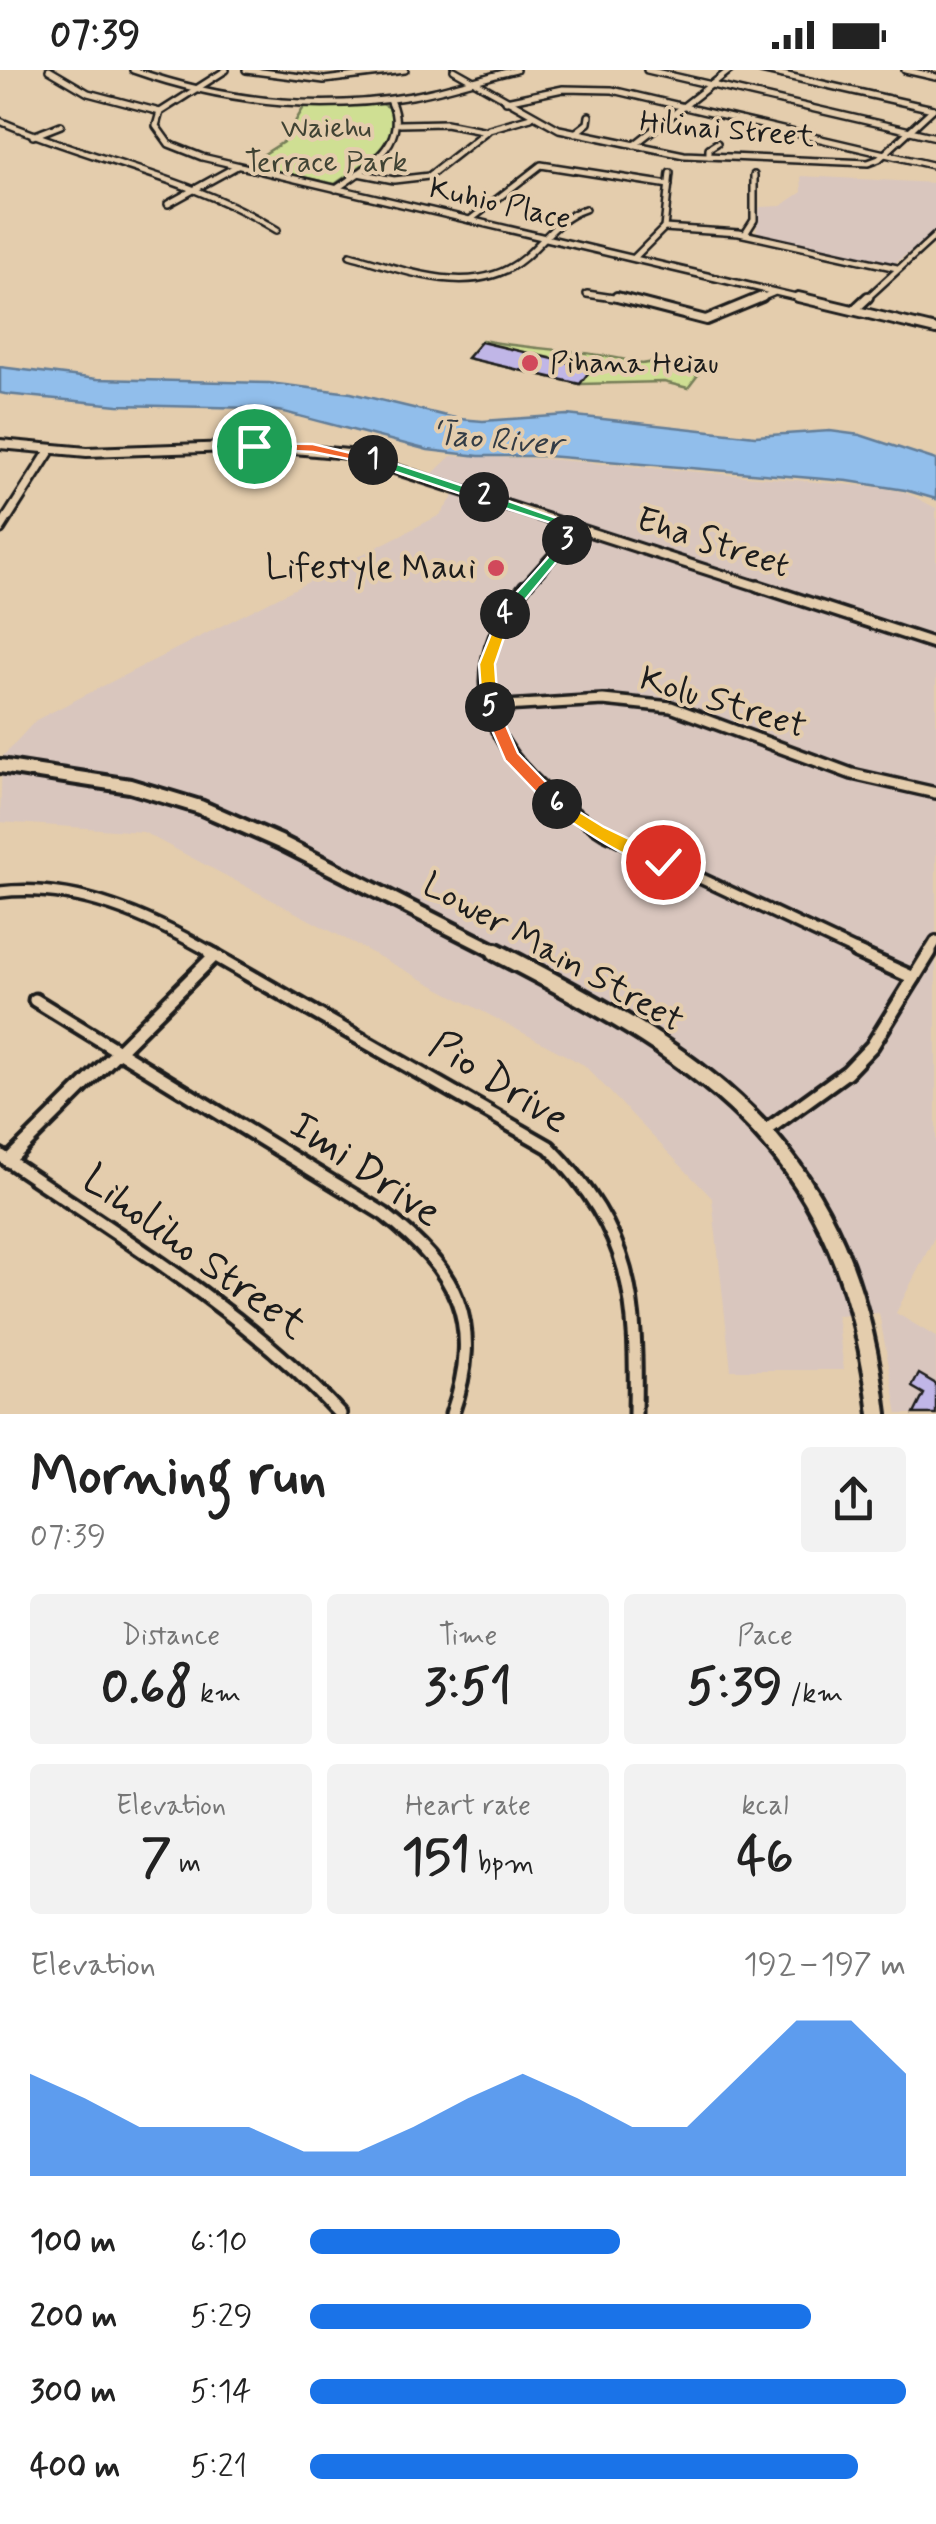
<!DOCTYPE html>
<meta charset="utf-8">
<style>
body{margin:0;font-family:Mynerve,sans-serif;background:#f2f2f2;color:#222;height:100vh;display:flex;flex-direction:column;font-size:38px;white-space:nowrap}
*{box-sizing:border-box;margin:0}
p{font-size:32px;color:#767676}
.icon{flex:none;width:55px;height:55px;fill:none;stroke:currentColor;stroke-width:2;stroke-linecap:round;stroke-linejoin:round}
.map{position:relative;height:1344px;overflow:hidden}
.panel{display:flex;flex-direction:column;background:#fff;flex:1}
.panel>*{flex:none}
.pin{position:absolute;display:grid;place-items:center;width:85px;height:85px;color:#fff;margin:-42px;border:5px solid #fff;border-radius:50%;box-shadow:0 2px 10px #0007}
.km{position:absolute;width:50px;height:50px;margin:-25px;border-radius:50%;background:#222;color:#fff;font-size:28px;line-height:50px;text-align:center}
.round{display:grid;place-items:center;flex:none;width:105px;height:105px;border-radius:10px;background:#f2f2f2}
.summary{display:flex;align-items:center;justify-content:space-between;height:170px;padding:0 30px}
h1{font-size:55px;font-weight:700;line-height:75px}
.stats{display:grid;grid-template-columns:repeat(3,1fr);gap:15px;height:170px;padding:10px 30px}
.stats div{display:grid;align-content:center;border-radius:10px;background:#f2f2f2;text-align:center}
.stats b{font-size:50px;font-weight:700}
.stats small{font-size:28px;font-weight:400}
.stats p{font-size:28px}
.chart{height:280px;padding:20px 30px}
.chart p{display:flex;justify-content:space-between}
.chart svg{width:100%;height:180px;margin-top:10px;fill:#1a73e8;opacity:.7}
ul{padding:0 30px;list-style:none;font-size:32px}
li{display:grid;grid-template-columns:160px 120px 1fr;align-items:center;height:75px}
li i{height:25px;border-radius:12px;background:#1a73e8}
.status{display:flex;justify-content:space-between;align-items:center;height:70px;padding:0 50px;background:#fff;direction:ltr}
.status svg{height:28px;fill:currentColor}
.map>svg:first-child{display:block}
.built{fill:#d9c6be}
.green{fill:#cfdf93;stroke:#767e58;stroke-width:2.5}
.water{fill:#91beeb;stroke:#627d98;stroke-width:2.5}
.building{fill:#c0b6e7;stroke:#1c1c1c;stroke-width:2.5}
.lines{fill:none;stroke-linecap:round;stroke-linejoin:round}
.street-far3-casing{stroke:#1c1c1c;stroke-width:10}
.street-far2-casing{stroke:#1c1c1c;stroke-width:14}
.street-far1-casing{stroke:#1c1c1c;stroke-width:16}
.street-casing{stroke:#1c1c1c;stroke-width:19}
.secondary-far1-casing{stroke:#1c1c1c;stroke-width:20}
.secondary-casing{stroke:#1c1c1c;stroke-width:24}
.street-far3{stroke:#e4cdad;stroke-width:5}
.street-far2{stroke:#e4cdad;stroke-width:8}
.street-far1{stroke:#e4cdad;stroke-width:9}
.street{stroke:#e4cdad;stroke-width:11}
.secondary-far1{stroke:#e4cdad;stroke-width:12}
.secondary{stroke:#e4cdad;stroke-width:16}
.split-1{fill:#f0652b;stroke:#fff;stroke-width:2.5}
.split-2{fill:#22a559;stroke:#fff;stroke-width:2.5}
.split-3{fill:#22a559;stroke:#fff;stroke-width:2.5}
.split-4{fill:#22a559;stroke:#fff;stroke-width:2.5}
.split-5{fill:#f5b400;stroke:#fff;stroke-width:2.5}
.split-6{fill:#f0652b;stroke:#fff;stroke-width:2.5}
.split-7{fill:#f5b400;stroke:#fff;stroke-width:2.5}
.poi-dot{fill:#d1495b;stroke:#e4cdad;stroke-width:4}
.labels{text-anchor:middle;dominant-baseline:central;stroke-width:8;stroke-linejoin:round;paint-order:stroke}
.far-park-label{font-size:30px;fill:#404334;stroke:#e4cdad}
.far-street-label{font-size:30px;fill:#1c1c1c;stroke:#e4cdad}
.far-poi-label{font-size:30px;fill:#1c1c1c;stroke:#e4cdad;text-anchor:start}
.far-water-label{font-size:32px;font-style:italic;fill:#333c45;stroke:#e4cdad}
.street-label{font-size:35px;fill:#1c1c1c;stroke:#e4cdad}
.poi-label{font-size:35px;fill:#1c1c1c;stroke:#e4cdad;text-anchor:end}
.near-street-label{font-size:42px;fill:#1c1c1c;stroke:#e4cdad}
</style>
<div class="status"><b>07:39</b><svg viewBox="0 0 49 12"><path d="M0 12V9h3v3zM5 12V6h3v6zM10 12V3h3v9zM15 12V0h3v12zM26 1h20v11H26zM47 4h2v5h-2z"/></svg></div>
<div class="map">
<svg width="936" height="1344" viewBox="0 0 936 1344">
<rect width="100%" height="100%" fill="#e4cdad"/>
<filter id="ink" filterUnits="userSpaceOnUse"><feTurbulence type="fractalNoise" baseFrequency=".01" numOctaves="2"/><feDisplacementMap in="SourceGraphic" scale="20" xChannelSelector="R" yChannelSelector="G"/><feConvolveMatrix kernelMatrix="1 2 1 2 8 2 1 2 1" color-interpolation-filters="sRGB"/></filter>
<g filter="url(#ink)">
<!-- built -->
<g class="built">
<polygon points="801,106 936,113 936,162 894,194 756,163 760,137 781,136 802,122"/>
<polygon points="451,386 547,389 876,417 905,422 936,438 936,1164 896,1243 936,1267 936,1344 898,1344 879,1243 837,1246 844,1300 731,1300 712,1128 584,995 143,762 0,752 2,687 36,650 440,445 459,419 428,408"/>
</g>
<!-- green -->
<g class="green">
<path d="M382,34l7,3c14,37 -28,58 -54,77l-88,-19 36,-23 21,-35z"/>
<path d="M482,270c54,11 108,9 160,24l11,-2 45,13 -10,13 -24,-6 -84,2 -113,-26z"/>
</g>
<!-- water -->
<polygon class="water" points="0,297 97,309 269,313 351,323 459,349 483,351 567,345 755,366 830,361 860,365 936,390 936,429 905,420 848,411 547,386 479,386 428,380 284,342 255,338 118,335 5,324 0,323"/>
<!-- building -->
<g class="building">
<polygon points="481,272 592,298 580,314 467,288"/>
<polygon points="919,1304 936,1314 936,1344 914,1344 924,1324 912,1317"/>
</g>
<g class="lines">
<defs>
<g id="street-far3">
<polyline points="49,0 88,23 160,42"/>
<path d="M133,0c91,32 184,42 279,26 35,-6 69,-18 104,-26"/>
<polyline points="226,0 160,42 156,56 169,74 202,87 809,230"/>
<polyline points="246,0 324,10 405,0"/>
<polyline points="454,0 559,59 684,85 868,93 879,89 933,39"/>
<polyline points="647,0 936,67"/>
<polyline points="761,0 933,39"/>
<polyline points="905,0 936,7"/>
<polyline points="506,31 563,19 612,20 936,96"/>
<path d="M0,51c92,40 191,56 277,109"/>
<polyline points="399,54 446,53 487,61"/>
<polyline points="575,63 588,53 589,46"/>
<polyline points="33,66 61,55"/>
<polyline points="634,75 730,0"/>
<polyline points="709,86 709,78 717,73"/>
<polyline points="358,103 394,110 429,106 489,59 531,47"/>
<path d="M336,119c31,-22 75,-46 54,-89"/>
<polyline points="168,134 237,96"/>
<polyline points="470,150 541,95 669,115"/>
<polyline points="664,158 739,163 897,198"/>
<polyline points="745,164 754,150 754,105"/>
<path d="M350,185c54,15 125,45 174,3 21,-18 34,-40 61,-49"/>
<polyline points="634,188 664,158 670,103"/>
<polyline points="587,224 627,230"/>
<polyline points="756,230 773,223"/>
<polyline points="865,230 936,165"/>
</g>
<g id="street-far2">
<polyline points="617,227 706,250 762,227"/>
<polyline points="798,227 936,260"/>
<polyline points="854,240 868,227"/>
<polyline points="0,374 87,382 261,376 348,384 766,519"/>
<polyline points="0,459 49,382"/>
<polyline points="523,519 578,458"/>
</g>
<g id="street-far1">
<path d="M525,516c-86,109 -19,186 79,247l258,121"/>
<polyline points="758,516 936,574"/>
<polyline points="490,637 603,630 671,637 852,704 936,723"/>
<path d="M0,822c76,-9 150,25 214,62"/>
<polyline points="928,884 936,871"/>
</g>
<g id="street">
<path d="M209,882l340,195c84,85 88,152 86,267"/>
<polyline points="856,882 914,908"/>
<path d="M35,930l349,214c74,58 100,108 68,200"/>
<polyline points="764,1062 847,1002 872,976 930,882"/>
<path d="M0,1085c117,80 243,154 340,259"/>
<polyline points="8,1091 215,885"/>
</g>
<polyline id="secondary-far1" points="0,696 130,716 200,737 280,772 501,884"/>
<path id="secondary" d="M496,882c221,113 351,198 382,462"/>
</defs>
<!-- street-far3 casing -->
<use href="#street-far3" class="street-far3-casing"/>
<!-- street-far2 casing -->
<use href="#street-far2" class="street-far2-casing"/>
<!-- street-far1 casing -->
<use href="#street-far1" class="street-far1-casing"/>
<!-- street casing -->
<use href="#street" class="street-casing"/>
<!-- secondary-far1 casing -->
<use href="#secondary-far1" class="secondary-far1-casing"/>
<!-- secondary casing -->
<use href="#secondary" class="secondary-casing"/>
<!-- street-far3 -->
<use href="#street-far3" class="street-far3"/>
<!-- street-far2 -->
<use href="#street-far2" class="street-far2"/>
<!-- street-far1 -->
<use href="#street-far1" class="street-far1"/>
<!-- street -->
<use href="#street" class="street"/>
<!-- secondary-far1 -->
<use href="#secondary-far1" class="secondary-far1"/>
<!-- secondary -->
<use href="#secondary" class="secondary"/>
</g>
</g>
<!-- split-1 -->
<polygon class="split-1" points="249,373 313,374 380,390 373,394 313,382 254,379 247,376"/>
<!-- split-2 -->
<polygon class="split-2" points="373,386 488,424 490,427 479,430 369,393 369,387"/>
<!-- split-3 -->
<polygon class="split-3" points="479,424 488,424 585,458 572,473 562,473 560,470 570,459 479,430"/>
<!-- split-4 -->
<polygon class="split-4" points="567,466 575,470 572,473 510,548 500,548 500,541"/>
<!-- split-5 -->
<polygon class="split-5" points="500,541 512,544 495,594 498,637 490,643 482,637 479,594"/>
<!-- split-6 -->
<polygon class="split-6" points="490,632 498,637 518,683 563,730 563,738 551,738 505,690 482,637"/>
<!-- split-7 -->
<path class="split-7" d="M557,728l47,29 65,31v9c-27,5 -94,-42 -118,-59v-8z"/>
<!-- markers -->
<g class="poi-dot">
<circle cx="530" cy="293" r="10"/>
<circle cx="496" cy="498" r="10"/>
</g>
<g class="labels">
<!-- far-park labels -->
<g class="far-park-label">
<text x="326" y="58">Waiehu<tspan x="326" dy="34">Terrace Park</tspan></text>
</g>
<!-- far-street labels -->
<g class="far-street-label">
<text transform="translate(727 60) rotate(5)">Hilinai Street</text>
<text transform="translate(500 134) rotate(13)">Kuhio Place</text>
</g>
<!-- far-poi labels -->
<g class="far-poi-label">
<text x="550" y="293">Pihana Heiau</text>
</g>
<!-- far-water labels -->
<g class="far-water-label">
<text transform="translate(497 370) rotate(5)">ʻĪao River</text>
</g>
<!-- street labels -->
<g class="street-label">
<text transform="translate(713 473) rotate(18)">Eha Street</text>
<text transform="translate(723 633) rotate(17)">Kolu Street</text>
<text transform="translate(553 883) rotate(29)">Lower Main Street</text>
</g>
<!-- poi labels -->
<g class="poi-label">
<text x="476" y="498">Lifestyle Maui</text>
</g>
<!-- near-street labels -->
<g class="near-street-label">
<text transform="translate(499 1013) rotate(32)">Pio Drive</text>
<text transform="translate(365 1100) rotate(34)">Imi Drive</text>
<text transform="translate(194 1183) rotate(36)">Liholiho Street</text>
</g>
</g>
</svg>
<div class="pin" style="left:254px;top:376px;background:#1e9e55"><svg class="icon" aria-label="arrive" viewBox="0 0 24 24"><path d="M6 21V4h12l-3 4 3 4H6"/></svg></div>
<div class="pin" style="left:663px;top:792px;background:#d93025"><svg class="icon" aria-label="check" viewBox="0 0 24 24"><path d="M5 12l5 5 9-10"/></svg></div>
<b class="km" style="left:373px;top:390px">1</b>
<b class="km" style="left:484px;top:427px">2</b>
<b class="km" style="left:567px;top:470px">3</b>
<b class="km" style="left:505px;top:544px">4</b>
<b class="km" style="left:490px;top:637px">5</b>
<b class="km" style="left:557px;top:734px">6</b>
</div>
<section class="panel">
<div class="summary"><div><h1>Morning run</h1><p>07:39</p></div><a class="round"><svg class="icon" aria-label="share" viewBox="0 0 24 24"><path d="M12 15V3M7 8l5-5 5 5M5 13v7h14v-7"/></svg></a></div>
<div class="stats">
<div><p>Distance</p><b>0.68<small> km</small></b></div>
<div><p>Time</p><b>3:51</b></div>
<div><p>Pace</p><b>5:39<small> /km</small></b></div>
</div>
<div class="stats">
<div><p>Elevation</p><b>7<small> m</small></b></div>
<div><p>Heart rate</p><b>151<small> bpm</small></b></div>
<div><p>kcal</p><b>46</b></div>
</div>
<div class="chart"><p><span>Elevation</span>192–197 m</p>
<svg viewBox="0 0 160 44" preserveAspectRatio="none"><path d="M0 44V19L10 25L20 32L30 32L40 32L50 38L60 38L70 32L80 25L90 19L100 25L110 32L120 32L130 19L140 6L150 6L160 19V44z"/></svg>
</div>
<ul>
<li><b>100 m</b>6:10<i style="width:52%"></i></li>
<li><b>200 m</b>5:29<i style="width:84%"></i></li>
<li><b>300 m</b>5:14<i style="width:100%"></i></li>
<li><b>400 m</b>5:21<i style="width:92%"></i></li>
</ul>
</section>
